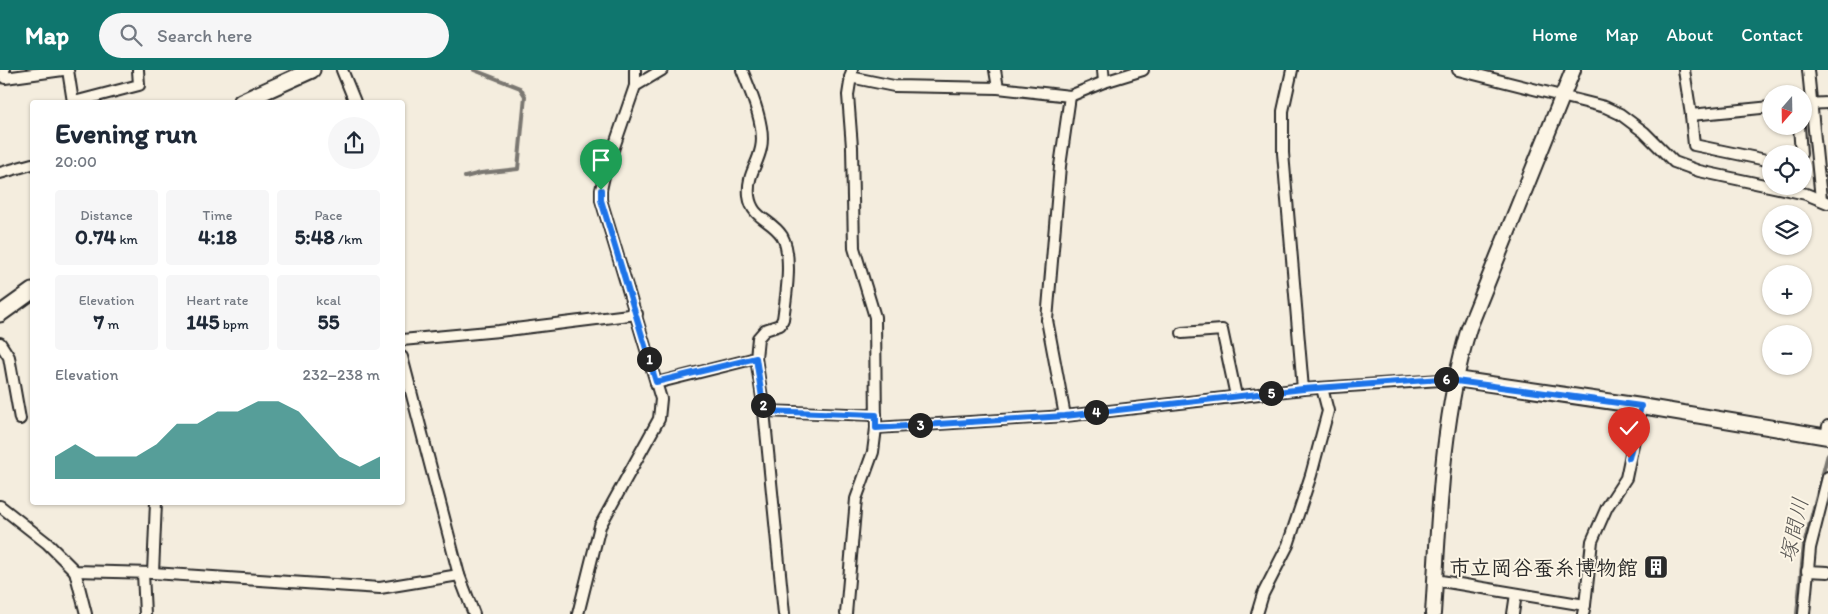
<!DOCTYPE html>
<meta charset="utf-8">
<style>
body{margin:0;font-family:Itim,"Klee One",sans-serif;background:#f6f6f7;color:#1f2937;height:100vh;display:flex;flex-direction:column;font-size:19px;white-space:nowrap}
*{box-sizing:border-box;margin:0}
p{font-size:16px;color:#747a83}
.icon{flex:none;width:28px;height:28px;fill:none;stroke:currentColor;stroke-width:2;stroke-linecap:round;stroke-linejoin:round}
.map{position:relative;flex:1;overflow:hidden}
.details{position:absolute;left:30px;top:30px;width:375px;height:405px;display:flex;flex-direction:column;background:#fff;border-radius:5px;box-shadow:0 1px 4px #0004}
.details>*{flex:none}
.needle{width:32px;rotate:200deg}
.tools{position:absolute;left:1762px;top:15px;display:grid;gap:10px}
.tools a{display:grid;place-items:center;width:50px;height:50px;border-radius:50%;background:#fff;box-shadow:0 1px 4px #0004;font-size:25px}
.pin{position:absolute;display:grid;place-items:center;width:42px;height:42px;color:#fff;margin:-51px -21px;border-radius:50% 50% 50% 0;rotate:-45deg;box-shadow:0 0 5px #0007}
.pin .icon{rotate:45deg}
.km{position:absolute;width:25px;height:25px;margin:-12px;border-radius:50%;background:#222;color:#fff;font-size:14px;line-height:25px;text-align:center}
.round{display:grid;place-items:center;flex:none;width:52px;height:52px;border-radius:26px;background:#f6f6f7}
.headline{display:flex;align-items:center;justify-content:space-between;height:85px;padding:0 25px}
h1{font-size:28px;font-weight:800;line-height:38px}
.figures{display:grid;grid-template-columns:repeat(3,1fr);gap:8px;height:85px;padding:5px 25px}
.figures div{display:grid;align-content:center;border-radius:5px;background:#f6f6f7;text-align:center}
.figures b{font-size:21px;font-weight:800}
.figures small{font-size:14px;font-weight:400}
.figures p{font-size:14px}
.chart{height:140px;padding:10px 25px}
.chart p{display:flex;justify-content:space-between}
.chart svg{width:100%;height:90px;margin-top:5px;fill:#0f766e;opacity:.7}
header{display:flex;align-items:center;gap:30px;box-sizing:border-box;height:70px;padding:0 25px;background:#0f766e;color:#fff}
header strong{font-size:24px}
nav{display:flex;gap:28px;margin-inline-start:auto;font-size:18px}
.search{width:350px;height:45px;background:#f6f6f7;display:flex;align-items:center;gap:12px;box-sizing:border-box;padding:0 18px;border-radius:28px;color:#747a83;font-size:19px}
.map>svg:first-child{display:block}
.lines{fill:none;stroke-linecap:round;stroke-linejoin:round}
.stream{stroke:#7a7771;stroke-width:4}
.street-casing{stroke:#2b2b2b;stroke-width:14}
.secondary-casing{stroke:#2b2b2b;stroke-width:18}
.primary-casing{stroke:#2b2b2b;stroke-width:19}
.street{stroke:#fcf5e5;stroke-width:10}
.secondary{stroke:#fcf5e5;stroke-width:14}
.primary{stroke:#fcf5e5;stroke-width:15}
.route-casing{stroke:#fff;stroke-width:10}
.route{stroke:#1a73e8;stroke-width:6}
.labels{text-anchor:middle;dominant-baseline:central;stroke-width:4;stroke-linejoin:round;paint-order:stroke}
.poi-label{font-size:21px;font-weight:bold;fill:#2b2b2b;stroke:#fcf5e5;text-anchor:end}
.water-label{font-size:22px;font-style:italic;fill:#595754;stroke:#fcf5e5}
</style>
<header>
<strong>Map</strong>
<div class="search"><svg class="icon" aria-label="search" viewBox="0 0 24 24"><circle cx="10" cy="10" r="6"/><path d="M15 15l6 6"/></svg>Search here</div>
<nav><a>Home</a><a>Map</a><a>About</a><a>Contact</a></nav>
</header>
<div class="map">
<svg width="1828" height="544" viewBox="0 0 1828 544">
<rect width="100%" height="100%" fill="#f4edde"/>
<filter id="ink" filterUnits="userSpaceOnUse"><feTurbulence type="fractalNoise" baseFrequency=".02" numOctaves="2"/><feDisplacementMap in="SourceGraphic" scale="10" xChannelSelector="R" yChannelSelector="G"/><feConvolveMatrix kernelMatrix="1 2 1 2 8 2 1 2 1" color-interpolation-filters="sRGB"/></filter>
<g filter="url(#ink)">
<g class="lines">
<!-- stream -->
<g class="stream">
<polyline points="465,107 481,103 518,99 525,26 520,18 474,0"/>
<polyline points="1797,544 1804,475 1828,384"/>
</g>
<defs>
<g id="street">
<polyline points="4,0 5,8 63,0"/>
<polyline points="68,0 73,32"/>
<polyline points="342,0 355,32"/>
<path d="M742,0c8,20 24,56 19,78 -4,19 -14,26 -12,48 3,23 22,23 33,40 11,19 4,62 1,83l-3,6 -15,5 -7,8 -2,20 8,53 20,203"/>
<polyline points="995,0 998,18"/>
<polyline points="1103,0 1104,12"/>
<polyline points="1292,0 1283,41 1283,83 1303,319"/>
<polyline points="1458,0 1605,37 1620,44 1644,62 1674,92 1699,101 1806,124 1828,133"/>
<polyline points="1684,0 1691,45 1771,37"/>
<polyline points="1808,0 1821,129"/>
<polyline points="850,7 894,16 998,18 1070,26 1104,12 1143,0"/>
<polyline points="635,16 662,0"/>
<polyline points="74,32 139,15 138,0"/>
<polyline points="1804,34 1828,33"/>
<polyline points="1691,45 1694,75 1771,91"/>
<polyline points="1799,56 1801,84"/>
<polyline points="0,103 32,94"/>
<polyline points="1182,263 1222,260 1236,326"/>
<polyline points="402,270 499,261 637,244"/>
<polyline points="0,273 9,287 20,349"/>
<polyline points="402,287 459,505 474,544"/>
<polyline points="656,313 756,288"/>
<polyline points="764,341 876,345"/>
<polyline points="1065,346 1047,250 1060,96 1070,26"/>
<polyline points="876,358 1065,346 1303,319 1456,309"/>
<polyline points="1826,366 1828,356"/>
<polyline points="0,436 47,473 75,501 153,503 380,518 459,505"/>
<polyline points="75,501 86,544"/>
<polyline points="1807,501 1828,502"/>
<polyline points="143,503 145,544"/>
<polyline points="153,503 156,432"/>
<polyline points="1435,510 1585,535 1583,544"/>
<polyline points="1585,535 1592,471 1607,437 1626,408 1641,336"/>
<polyline points="578,544 600,456 659,349 661,329 601,130 601,120 604,106 635,16 635,0"/>
<polyline points="846,544 856,429 873,382 876,358 875,247 854,178 852,77 848,25 852,0"/>
<polyline points="1257,544 1263,524 1288,475 1311,405 1328,341 1322,318"/>
<polyline points="1513,544 1516,524"/>
<polyline points="1804,544 1810,478 1828,407"/>
</g>
<g id="secondary">
<polyline points="1456,309 1641,336 1828,367"/>
<path d="M1433,544c6,-95 8,-194 36,-286l104,-258"/>
</g>
<g id="primary">
<polyline points="241,32 312,0"/>
<polyline points="0,244 32,221"/>
</g>
</defs>
<!-- street casing -->
<use href="#street" class="street-casing"/>
<!-- secondary casing -->
<use href="#secondary" class="secondary-casing"/>
<!-- primary casing -->
<use href="#primary" class="primary-casing"/>
<!-- street -->
<use href="#street" class="street"/>
<!-- secondary -->
<use href="#secondary" class="secondary"/>
<!-- primary -->
<use href="#primary" class="primary"/>
</g>
</g>
<g class="lines" filter="url(#ink)">
<defs>
<polyline id="route" points="601,120 601,130 656,312 756,288 764,341 876,345 876,358 1065,346 1303,319 1441,309 1641,336 1629,388"/>
</defs>
<!-- route casing -->
<use href="#route" class="route-casing"/>
<!-- route -->
<use href="#route" class="route"/>
</g>
<!-- icons -->
<defs>
<symbol id="building-square" viewBox="-11 -11 22 22"><rect x="-9" y="-9" width="18" height="18" rx="4" fill="#2b2b2b" stroke="#fcf5e5"/><path d="M-4-6H4V6H1V3H-1V6H-4ZM-2.5-4.3h1.7v1.8h-1.7ZM.8-4.3h1.7v1.8H.8ZM-2.5-1h1.7V.8h-1.7ZM.8-1h1.7V.8H.8Z" fill="#fff"/></symbol>
</defs>
<g fill-rule="evenodd">
<use href="#building-square" x="1642" y="483" width="28" height="28"/>
</g>
<g class="labels">
<!-- poi labels -->
<g class="poi-label">
<text x="1638" y="497">市立岡谷蚕糸博物館</text>
</g>
<!-- water labels -->
<g class="water-label">
<text transform="translate(1794 460) rotate(-78)">塚間川</text>
</g>
</g>
</svg>
<div class="tools">
<a><svg class="needle" viewBox="-14 -14 28 28"><path d="M0-13l5 13h-10z" fill="#e53935"/><path d="M0 13l5-13h-10z" fill="#747a83"/></svg></a>
<a><svg class="icon" aria-label="locate" viewBox="0 0 24 24"><circle cx="12" cy="12" r="6"/><path d="M12 2v4M12 18v4M2 12h4M18 12h4"/></svg></a>
<a><svg class="icon" aria-label="layers" viewBox="0 0 24 24"><path d="M12 4l9 5-9 5-9-5zM3 14l9 5 9-5"/></svg></a>
<a>+</a>
<a>−</a>
</div>
<div class="pin" style="left:601px;top:120px;background:#1e9e55"><svg class="icon" aria-label="arrive" viewBox="0 0 24 24"><path d="M6 21V4h12l-3 4 3 4H6"/></svg></div>
<div class="pin" style="left:1629px;top:388px;background:#d93025"><svg class="icon" aria-label="check" viewBox="0 0 24 24"><path d="M5 12l5 5 9-10"/></svg></div>
<b class="km" style="left:649px;top:289px">1</b>
<b class="km" style="left:763px;top:335px">2</b>
<b class="km" style="left:920px;top:355px">3</b>
<b class="km" style="left:1096px;top:342px">4</b>
<b class="km" style="left:1271px;top:323px">5</b>
<b class="km" style="left:1446px;top:309px">6</b>
<section class="details">
<div class="headline"><div><h1>Evening run</h1><p>20:00</p></div><a class="round"><svg class="icon" aria-label="share" viewBox="0 0 24 24"><path d="M12 15V3M7 8l5-5 5 5M5 13v7h14v-7"/></svg></a></div>
<div class="figures">
<div><p>Distance</p><b>0.74<small> km</small></b></div>
<div><p>Time</p><b>4:18</b></div>
<div><p>Pace</p><b>5:48<small> /km</small></b></div>
</div>
<div class="figures">
<div><p>Elevation</p><b>7<small> m</small></b></div>
<div><p>Heart rate</p><b>145<small> bpm</small></b></div>
<div><p>kcal</p><b>55</b></div>
</div>
<div class="chart"><p><span>Elevation</span>232–238 m</p>
<svg viewBox="0 0 160 44" preserveAspectRatio="none"><path d="M0 44V33L10 27L20 33L30 33L40 33L50 27L60 17L70 17L80 11L90 11L100 6L110 6L120 11L130 22L140 33L150 38L160 33V44z"/></svg>
</div>
</section>
</div>
